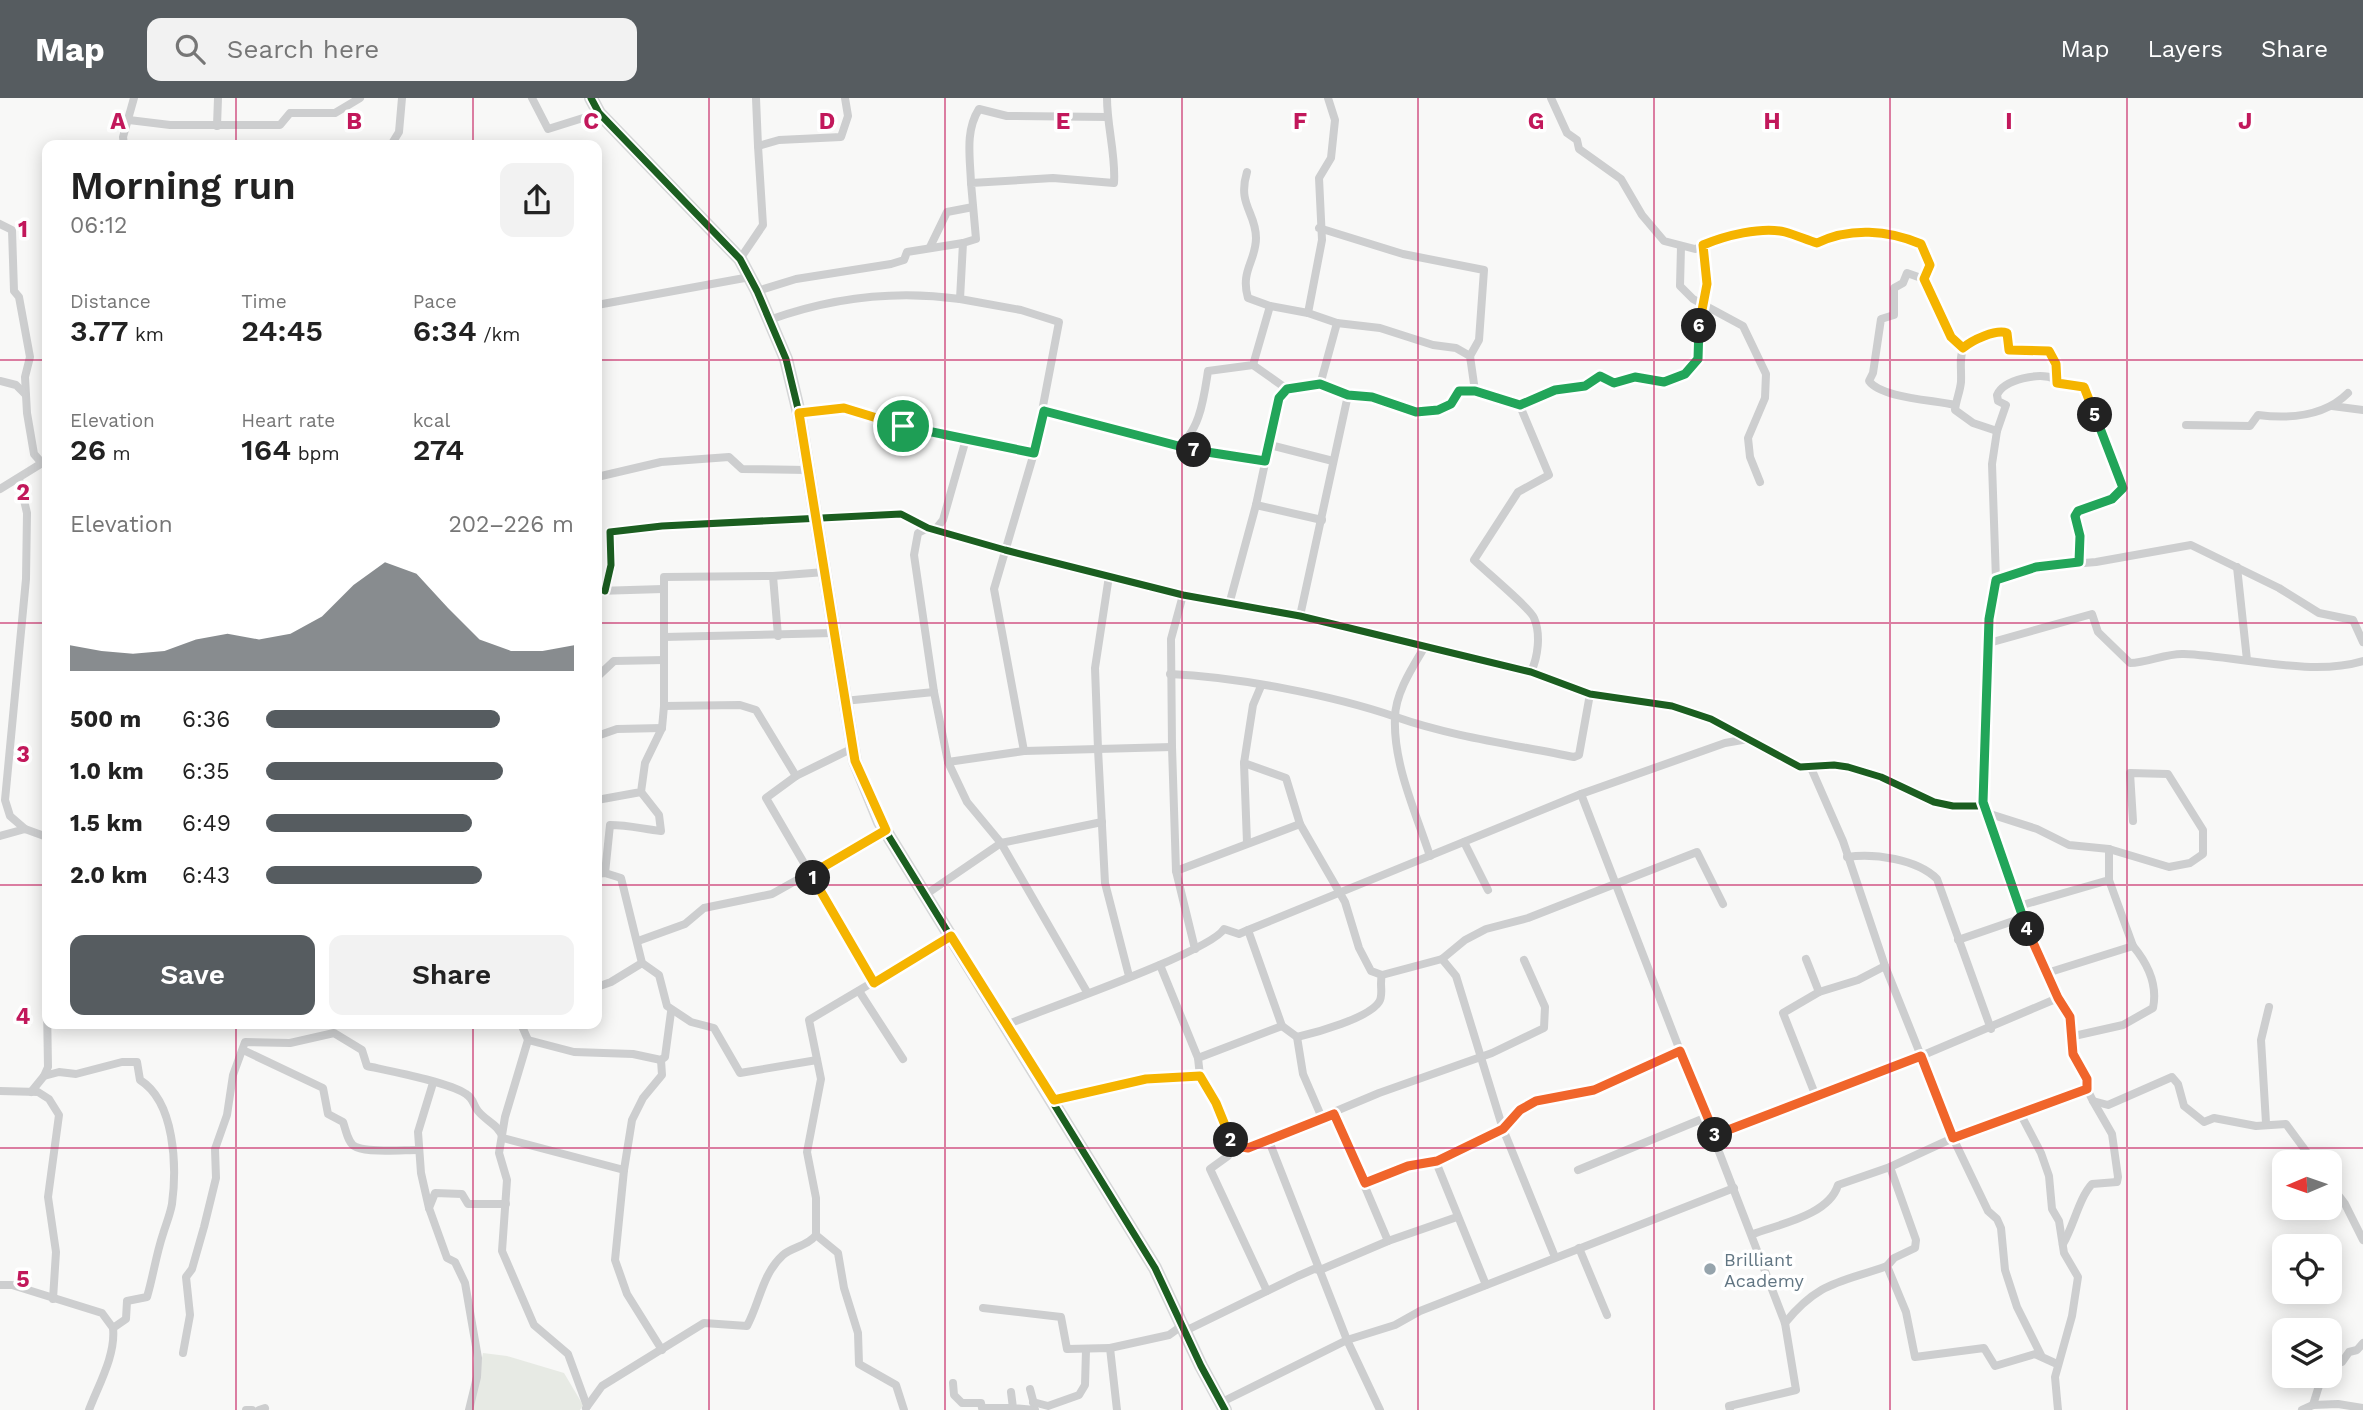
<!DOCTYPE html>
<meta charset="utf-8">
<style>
body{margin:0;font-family:"Work Sans",sans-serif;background:#f2f2f2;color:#222;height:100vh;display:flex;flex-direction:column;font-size:26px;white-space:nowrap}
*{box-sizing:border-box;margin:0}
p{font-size:23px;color:#767676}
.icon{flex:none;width:38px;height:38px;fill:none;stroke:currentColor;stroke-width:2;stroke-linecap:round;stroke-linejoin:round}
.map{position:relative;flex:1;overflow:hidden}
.panel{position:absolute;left:42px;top:42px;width:560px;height:889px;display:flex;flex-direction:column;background:#fff;border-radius:14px;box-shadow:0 4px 18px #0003}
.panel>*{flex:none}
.needle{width:46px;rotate:268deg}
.tools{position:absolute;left:2272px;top:1052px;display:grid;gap:14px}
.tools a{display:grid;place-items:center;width:70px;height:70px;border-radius:14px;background:#fff;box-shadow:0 4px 18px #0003;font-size:35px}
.pin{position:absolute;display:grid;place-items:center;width:60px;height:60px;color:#fff;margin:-30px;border:4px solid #fff;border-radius:50%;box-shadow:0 2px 7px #0007}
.km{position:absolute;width:35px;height:35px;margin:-18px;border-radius:50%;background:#222;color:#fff;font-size:19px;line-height:35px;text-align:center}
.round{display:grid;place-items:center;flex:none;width:74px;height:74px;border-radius:14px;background:#f2f2f2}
.summary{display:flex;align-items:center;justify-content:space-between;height:119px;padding:0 28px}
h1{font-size:38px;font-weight:600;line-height:52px}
.figures{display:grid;grid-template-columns:repeat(3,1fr);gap:10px;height:119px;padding:7px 28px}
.figures div{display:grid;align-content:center}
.figures b{font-size:30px;font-weight:600}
.figures small{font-size:19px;font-weight:400}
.figures p{font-size:19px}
.chart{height:196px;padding:14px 28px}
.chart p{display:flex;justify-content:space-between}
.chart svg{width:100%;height:126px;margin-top:7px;fill:#565c60;opacity:.7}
.action{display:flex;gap:14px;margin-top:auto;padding:14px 28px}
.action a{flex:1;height:80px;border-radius:14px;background:#565c60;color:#fff;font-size:28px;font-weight:600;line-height:80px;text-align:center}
.action a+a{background:#f2f2f2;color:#222}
ul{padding:0 28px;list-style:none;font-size:23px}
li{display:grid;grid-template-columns:112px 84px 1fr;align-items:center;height:52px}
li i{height:18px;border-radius:9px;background:#565c60}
header{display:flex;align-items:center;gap:42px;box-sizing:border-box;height:98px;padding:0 35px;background:#565c60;color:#fff}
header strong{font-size:33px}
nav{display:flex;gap:38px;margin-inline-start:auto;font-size:24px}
.search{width:490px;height:63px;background:#f2f2f2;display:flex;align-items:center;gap:18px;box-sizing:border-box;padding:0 24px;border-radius:14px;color:#767676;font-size:26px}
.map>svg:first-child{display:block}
.green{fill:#e7eae4}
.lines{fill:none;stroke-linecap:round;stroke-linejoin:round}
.secondary-casing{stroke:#d5d6d7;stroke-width:14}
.street{stroke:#cdcecf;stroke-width:8}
.secondary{stroke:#e0e1e2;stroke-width:10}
.cycleway-casing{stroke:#fff;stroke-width:11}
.cycleway{stroke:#1b5e20;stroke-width:7}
.split-1-casing{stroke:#fff;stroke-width:14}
.split-2-casing{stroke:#fff;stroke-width:14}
.split-3-casing{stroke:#fff;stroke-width:14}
.split-4-casing{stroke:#fff;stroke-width:14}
.split-5-casing{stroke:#fff;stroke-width:14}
.split-6-casing{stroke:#fff;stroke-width:14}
.split-7-casing{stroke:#fff;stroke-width:14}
.split-8-casing{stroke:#fff;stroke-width:14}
.split-1{stroke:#f5b400;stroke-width:9}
.split-2{stroke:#f5b400;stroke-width:9}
.split-3{stroke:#f0652b;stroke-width:9}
.split-4{stroke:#f0652b;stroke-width:9}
.split-5{stroke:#22a559;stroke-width:9}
.split-6{stroke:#f5b400;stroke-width:9}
.split-7{stroke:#22a559;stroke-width:9}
.split-8{stroke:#22a559;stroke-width:9}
.grid{fill:none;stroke:#c2185b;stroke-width:2;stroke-opacity:0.55}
.poi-dot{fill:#96a4ac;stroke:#fff;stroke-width:2.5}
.labels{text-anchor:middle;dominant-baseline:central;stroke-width:7;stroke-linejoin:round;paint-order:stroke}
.poi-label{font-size:18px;fill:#627683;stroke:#fff;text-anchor:start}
.grid-label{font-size:23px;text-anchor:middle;font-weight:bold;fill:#c2185b;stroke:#fff;stroke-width:7;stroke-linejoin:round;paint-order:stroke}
</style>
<header>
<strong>Map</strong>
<div class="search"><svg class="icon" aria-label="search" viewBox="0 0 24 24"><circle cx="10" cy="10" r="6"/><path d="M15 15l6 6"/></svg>Search here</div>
<nav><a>Map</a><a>Layers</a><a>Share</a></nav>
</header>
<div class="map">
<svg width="2363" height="1312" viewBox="0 0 2363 1312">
<rect width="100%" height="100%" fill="#f8f8f7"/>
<!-- green -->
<polygon class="green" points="483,1255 507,1258 564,1275 583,1307 580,1312 471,1312"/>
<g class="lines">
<defs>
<polyline id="secondary" points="591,0 599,15 740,161 757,193 786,261 799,315 855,663 880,724 1155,1170 1201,1268 1225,1312"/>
</defs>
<!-- secondary casing -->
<use href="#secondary" class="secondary-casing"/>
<!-- street -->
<g class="street">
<polyline points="532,0 548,31 599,15"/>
<polyline points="756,0 758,48 779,42 841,39 848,18 845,0"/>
<polyline points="1328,0 1335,22 1331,60 1319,80 1322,142 1308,215 1337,225"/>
<path d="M1551,0l16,35 10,7 2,9 42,30 21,36 22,26 31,8 37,-13 52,-5 33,12c33,-16 71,-13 104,1l9,21 -6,14 27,58 12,11"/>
<polyline points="129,22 170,27 280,27 290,15 335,15 360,0"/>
<polyline points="217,28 218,0"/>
<polyline points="124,47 123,39 134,0"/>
<polyline points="391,47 399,34 402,0"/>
<path d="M971,85c-1,-26 -6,-52 8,-74l28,7 100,1"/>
<polyline points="0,126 12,132 14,193 19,199 30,259 25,279 27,315 34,356 41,364"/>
<polyline points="1319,130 1403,156 1484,172 1479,242 1470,258"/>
<polyline points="930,149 947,114 973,109"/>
<polyline points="1681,149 1680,188 1693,201 1743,228 1766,276 1765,300 1748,340 1750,359 1760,384"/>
<polyline points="740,161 763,127 758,48"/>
<path d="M1924,181l-17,-6 -4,10 -9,5v27l-13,4 -8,54 -4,8c12,17 65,19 86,24"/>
<polyline points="757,193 796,181 891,166 904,162 907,154 963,145"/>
<polyline points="597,207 750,179"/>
<polyline points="1270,208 1308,215"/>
<path d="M769,222c61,-22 127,-30 191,-21"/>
<polyline points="1253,267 1287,291"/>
<path d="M2055,281c-15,-7 -51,0 -58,16l1,6 8,4 -9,26 -5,33 4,116 -7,39 -6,183 39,116 36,80 12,18 3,38 14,25v10l6,12 15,4 64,-28 6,7 6,22 20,16 10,-4 42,8 30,-2 28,38"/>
<polyline points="0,283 16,287 25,296"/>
<path d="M1320,287c19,7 34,8 53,12 32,8 63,33 86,-6h16"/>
<polyline points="1520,308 1555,292 1585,288 1600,278 1614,285 1635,279 1664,284 1685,276 1698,261 1700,216 1707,186 1703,147"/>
<polyline points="2332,308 2363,312"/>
<polyline points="1044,313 1176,349 1265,363"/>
<polyline points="799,315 844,310 903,328 1034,355"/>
<path d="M2186,327l64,1 8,-11c32,4 66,2 90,-22"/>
<path d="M1997,333l-24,-8 -18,-13c1,-10 5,-18 6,-28 1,-25 -7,-38 25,-45 8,-2 13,-7 21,-4l2,17 40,1 7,13 1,19 27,4 39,101 -11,11 -34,12 -3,5 5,20 -1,26"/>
<polyline points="1270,347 1333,363"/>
<path d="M1176,349c24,-13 28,-51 32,-76l45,-6 17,-59 -22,-8c-8,-27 8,-37 8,-60 0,-26 -19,-33 -9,-66"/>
<polyline points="597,379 661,364 729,359 742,371 807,372"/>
<polyline points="19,381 27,415 26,481 5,702 10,718 25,731"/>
<polyline points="0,391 47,362"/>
<polyline points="1256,407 1322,422"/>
<polyline points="928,430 918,435 914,457 934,594 948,664 967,704 1001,745 1087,894"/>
<polyline points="935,432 943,422 966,341"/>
<polyline points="2237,469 2247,562"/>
<polyline points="773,478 778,538"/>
<polyline points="1109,478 1095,570 1098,651 1105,785 1129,878"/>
<polyline points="1996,482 2036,469 2096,464 2191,447 2279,490 2319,515 2353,522 2363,544"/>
<polyline points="597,493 663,491"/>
<polyline points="605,493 611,467 610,434 662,428 901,416 928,430 1005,452 1183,497 1300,518 1531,574 1590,596 1672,608 1711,621 1800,669 1834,667 1848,669 1881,679 1934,704 1953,708 1977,708 1983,704"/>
<polyline points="1183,497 1171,541 1172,649 1176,773 1195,851"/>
<path d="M1230,503l26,-96 23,-107 8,-9 33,-4 17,-62 43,5 53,17 23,3 14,8 5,35 45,15 29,69 -31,17 -44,68c10,10 57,49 60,58 7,16 4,39 -3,54"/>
<polyline points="1300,518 1348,297"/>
<polyline points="664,539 833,535"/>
<path d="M1989,545l103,-29 6,18 32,31c18,0 36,-10 54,-9 54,2 127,23 179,7"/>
<path d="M1424,550c-12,20 -29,46 -29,70 -2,46 21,95 35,138"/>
<path d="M1170,576c67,3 162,21 226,43 57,20 120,28 178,40l5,-2 11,-61"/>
<polyline points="597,579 614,563 664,562"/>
<polyline points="1261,588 1253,607 1244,665 1286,680 1300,726 1345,804 1359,850 1371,873 1382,877"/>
<polyline points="844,603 934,594"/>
<polyline points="597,638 617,631 662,630"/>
<polyline points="853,650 796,678 766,700 874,885"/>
<path d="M1024,653l-30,-162 40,-136 25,-131 -38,-12 -61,-11 3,-56 13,-4 -5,-56 82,-5 61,5c2,-28 -7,-56 -7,-85"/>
<polyline points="948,664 1024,653 1172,649"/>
<polyline points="1244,665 1247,745"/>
<polyline points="796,678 756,612 740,607 664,608 664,479 773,478 825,474"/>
<polyline points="1581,696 1785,1225 1796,1292 1729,1308 1730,1312"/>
<polyline points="597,702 641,694 645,665 662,630 664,608"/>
<polyline points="1987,715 2037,731 2069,747 2109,751 2169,769 2190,765 2203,756 2203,732 2168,676 2130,675 2133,723"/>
<polyline points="0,738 25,731 47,739"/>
<polyline points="1464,744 1488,792"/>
<path d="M1847,759c27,-4 70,2 90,22l54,150"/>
<polyline points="1176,773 1300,726"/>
<path d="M605,775l5,-48c18,0 33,4 51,6l-2,-16 -18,-23"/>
<polyline points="597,776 605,775 621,780 642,865 659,877 667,908 691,924 714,930 740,975 817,962"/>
<polyline points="2109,782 2133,848"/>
<polyline points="925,797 1001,745 1102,724"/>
<polyline points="2019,808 2109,782 2109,751"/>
<polyline points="1248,832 1282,928"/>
<polyline points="1958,842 2022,820"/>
<polyline points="638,843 685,826 704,810 772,796 886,732"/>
<polyline points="1442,861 1456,878 1503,1031 1555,1159"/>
<polyline points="1806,861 1819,894"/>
<polyline points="1160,867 1198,960"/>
<path d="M2047,875l86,-27c15,18 25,38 20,62l-30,17 -49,11"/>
<polyline points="597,889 611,884 642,865"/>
<polyline points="859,893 903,961"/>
<polyline points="2058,900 1921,958 1953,1040 2021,1017 2041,1055 2049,1078 2052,1111 2059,1123 2064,1155 2078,1179 2072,1218 2055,1279 2058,1312"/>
<polyline points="521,926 528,942 505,1019 499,1055 507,1082 502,1153 534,1227 568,1256 587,1308"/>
<path d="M1006,927c36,-15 204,-73 218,-96l15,5 9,-4 333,-136 144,-51 23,-4"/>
<path d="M1297,939c18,-4 72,-19 82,-35 5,-7 0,-18 3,-27l60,-16 23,-19 21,-11 42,-11 169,-66 26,52"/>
<polyline points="528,942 574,954 633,956 661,962"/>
<path d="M243,952l80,38 5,26 15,8c3,8 5,22 13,25 14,6 46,3 62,3"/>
<polyline points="44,978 48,969 47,908"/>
<polyline points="1200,978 1216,1005 1227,1039 1237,1048 1248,1050 1379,995 1492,955 1544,930 1545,909 1524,862"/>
<polyline points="0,993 38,994 49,1001 59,1017 48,1099 56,1154 53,1201"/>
<path d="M31,994l13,-16 15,-4 17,2 46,-12h15l3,18c35,22 37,86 32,124 -2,11 -6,20 -9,30 -7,21 -10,43 -16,63l-20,4 -1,18 -13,9c3,27 -15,58 -24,82"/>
<polyline points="1815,996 1783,915 1819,894 1858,882 1885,868"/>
<polyline points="1054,1002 1146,981 1200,978 1198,960 1282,928 1297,939 1303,976 1322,1020"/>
<polyline points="1334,1016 1388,1143"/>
<polyline points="2021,1017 2087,991"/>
<polyline points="2266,1025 2261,942 2269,909"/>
<polyline points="1714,1037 1921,958 1885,868 1843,743 1811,670"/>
<polyline points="1269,1043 1347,1242 1380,1312"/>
<polyline points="1234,1045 1228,1058 1210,1071 1267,1193"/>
<polyline points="1436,1064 1503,1031 1520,1012 1536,1003 1594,992 1680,953"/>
<polyline points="1890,1069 1916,1142 1915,1150 1894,1160 1887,1168 1906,1214 1915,1259 1984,1250 1995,1268 2035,1256 2057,1266"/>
<polyline points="624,1072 615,1162 627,1196 662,1252"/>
<polyline points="1578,1072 1707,1019"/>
<polyline points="1365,1085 1408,1068 1436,1064 1486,1187"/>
<polyline points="2329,1085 2345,1106 2363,1142"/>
<polyline points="429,1110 421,1075 418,1034 433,985"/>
<path d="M1753,1136c27,-10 76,-19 85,-49l52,-18 63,-29 35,73 9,8 4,9 4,42 12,37 24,48"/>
<path d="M2063,1146c11,-19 16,-46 29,-60l25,-2 1,-5 -6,-43 -19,-33"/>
<polyline points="1579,1150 1607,1217"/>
<polyline points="0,1187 12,1187 102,1215 113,1230"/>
<polyline points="983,1210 1061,1219 1067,1251 1110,1250 1117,1312"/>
<path d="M1785,1225c34,-42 55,-40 102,-57"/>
<polyline points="1185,1233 1298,1178 1314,1171 1320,1172 1388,1143 1457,1119"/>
<polyline points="1110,1250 1169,1237 1183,1227"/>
<path d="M183,1255l7,-38 -4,-38 6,-8 12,-42 12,-49 -1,-29 12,-34 6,-40 12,-33 45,1 44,-10 28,17 5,16c23,5 82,16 99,28 8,5 7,11 12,17 9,11 20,13 25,27l121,32 8,-50 11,-22 19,-23 -1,-15 4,-3 6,-45"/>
<polyline points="2329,1268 2342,1264 2349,1254 2357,1252 2363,1245"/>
<polyline points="953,1285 954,1297 962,1305 981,1305 982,1310 1013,1310"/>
<polyline points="1030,1291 1034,1306"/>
<polyline points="1011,1294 1013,1310 1035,1312"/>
<polyline points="1033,1304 1048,1308 1079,1297 1085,1287 1086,1252"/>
<polyline points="1222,1304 1347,1242 1395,1227 1420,1213 1734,1090"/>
<polyline points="2313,1307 2338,1306 2363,1310"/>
<path d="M586,1310l16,-22 102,-63 43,3c13,-24 15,-52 36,-71 9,-8 25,-9 33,-20"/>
<polyline points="246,1312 252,1312"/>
<polyline points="259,1312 265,1310"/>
<polyline points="469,1312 477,1279 478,1260 465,1185 455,1164 447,1160 429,1110 435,1095 462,1096 468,1106 506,1106"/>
<polyline points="904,1312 896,1287 859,1266 858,1235 844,1190 838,1155 816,1137 816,1100 807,1054 821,981 809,922 951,838"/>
<polyline points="2302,1312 2313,1307 2322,1278"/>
</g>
<!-- secondary -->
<use href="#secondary" class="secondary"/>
<defs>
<g id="cycleway">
<polyline points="591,0 599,15 740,161 757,193 786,261 799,315 855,663 880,724 1155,1170 1201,1268 1225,1312"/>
<polyline points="605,493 611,467 610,434 662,428 901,416 928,430 1005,452 1183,497 1300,518 1531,574 1590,596 1672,608 1711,621 1800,669 1834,667 1848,669 1881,679 1934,704 1953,708 1977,708 1983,704"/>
</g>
</defs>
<!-- cycleway casing -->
<use href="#cycleway" class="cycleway-casing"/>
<!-- cycleway -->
<use href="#cycleway" class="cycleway"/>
</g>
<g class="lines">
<defs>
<polyline id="split-1" points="813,780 811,776 886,732 855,663 799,315 844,310 903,328"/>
<polyline id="split-2" points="813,780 874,885 951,838 1054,1002 1146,981 1200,978 1216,1005 1231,1042"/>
<polyline id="split-3" points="1231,1042 1237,1048 1248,1050 1334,1016 1365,1085 1408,1068 1437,1063 1503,1031 1520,1012 1536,1003 1594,992 1680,953 1715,1037"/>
<polyline id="split-4" points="1715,1037 1921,958 1953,1040 2087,991 2087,981 2073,956 2070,919 2058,900 2027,831"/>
<polyline id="split-5" points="2027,831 1983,704 1989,521 1996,482 2036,469 2079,464 2080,438 2075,418 2078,413 2112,401 2123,390 2095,317"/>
<path id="split-6" d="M1699,228l8,-42 -4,-39c21,-9 59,-19 82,-13 11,3 22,8 32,11 33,-16 71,-13 104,1l9,21 -6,14 27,58 12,11c9,-8 33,-19 44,-15l2,17 40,1 7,13 1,19 27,4 11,28"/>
<polyline id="split-7" points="1194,352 1265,363 1279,300 1287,291 1320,286 1348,297 1372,299 1416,314 1438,312 1451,306 1459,293 1475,293 1520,307 1555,292 1585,288 1600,278 1614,285 1635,279 1664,284 1685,276 1698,261 1699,228"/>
<polyline id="split-8" points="903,328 1034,355 1044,313 1194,352"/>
</defs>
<!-- split-1 casing -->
<use href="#split-1" class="split-1-casing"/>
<!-- split-2 casing -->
<use href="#split-2" class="split-2-casing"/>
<!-- split-3 casing -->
<use href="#split-3" class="split-3-casing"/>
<!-- split-4 casing -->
<use href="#split-4" class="split-4-casing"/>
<!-- split-5 casing -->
<use href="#split-5" class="split-5-casing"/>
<!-- split-6 casing -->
<use href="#split-6" class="split-6-casing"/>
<!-- split-7 casing -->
<use href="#split-7" class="split-7-casing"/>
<!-- split-8 casing -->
<use href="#split-8" class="split-8-casing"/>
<!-- split-1 -->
<use href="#split-1" class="split-1"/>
<!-- split-2 -->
<use href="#split-2" class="split-2"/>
<!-- split-3 -->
<use href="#split-3" class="split-3"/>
<!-- split-4 -->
<use href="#split-4" class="split-4"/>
<!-- split-5 -->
<use href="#split-5" class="split-5"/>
<!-- split-6 -->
<use href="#split-6" class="split-6"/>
<!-- split-7 -->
<use href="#split-7" class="split-7"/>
<!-- split-8 -->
<use href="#split-8" class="split-8"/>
</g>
<!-- grid -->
<path class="grid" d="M236,0v47M473,0v47M709,0v1312M945,0v1312M1182,0v1312M1418,0v1312M1654,0v1312M1890,0v1312M2127,0v1312M0,262h47M597,262h1766M0,525h47M597,525h1766M0,787h47M597,787h1766M236,926v386M473,926v386M0,1050h2363"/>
<!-- markers -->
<circle class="poi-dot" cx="1710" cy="1171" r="7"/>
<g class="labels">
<!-- poi labels -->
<g class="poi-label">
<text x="1724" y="1161">Brilliant<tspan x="1724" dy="21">Academy</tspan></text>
</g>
</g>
<g class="grid-label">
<text x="118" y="31">A</text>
<text x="354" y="31">B</text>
<text x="591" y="31">C</text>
<text x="827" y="31">D</text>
<text x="1063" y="31">E</text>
<text x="1300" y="31">F</text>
<text x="1536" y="31">G</text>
<text x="1772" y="31">H</text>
<text x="2009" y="31">I</text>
<text x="2245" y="31">J</text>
<text x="23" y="139">1</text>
<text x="23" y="402">2</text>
<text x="23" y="664">3</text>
<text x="23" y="926">4</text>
<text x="23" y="1189">5</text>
</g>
</svg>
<div class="tools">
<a><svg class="needle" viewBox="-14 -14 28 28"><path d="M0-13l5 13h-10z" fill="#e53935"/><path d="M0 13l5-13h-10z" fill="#767676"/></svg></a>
<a><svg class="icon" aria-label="locate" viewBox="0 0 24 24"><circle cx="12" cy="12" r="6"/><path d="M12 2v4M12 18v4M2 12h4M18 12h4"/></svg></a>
<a><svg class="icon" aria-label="layers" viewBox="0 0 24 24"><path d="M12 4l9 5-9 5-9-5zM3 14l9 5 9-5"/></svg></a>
</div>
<div class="pin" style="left:903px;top:328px;background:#1e9e55"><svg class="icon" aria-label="arrive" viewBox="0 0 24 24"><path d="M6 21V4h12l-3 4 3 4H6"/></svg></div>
<b class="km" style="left:813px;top:780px">1</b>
<b class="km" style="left:1231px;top:1042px">2</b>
<b class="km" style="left:1715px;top:1037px">3</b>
<b class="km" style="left:2027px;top:831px">4</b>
<b class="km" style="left:2095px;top:317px">5</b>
<b class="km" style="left:1699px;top:228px">6</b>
<b class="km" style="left:1194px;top:352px">7</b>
<section class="panel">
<div class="summary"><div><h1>Morning run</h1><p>06:12</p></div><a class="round"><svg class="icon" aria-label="share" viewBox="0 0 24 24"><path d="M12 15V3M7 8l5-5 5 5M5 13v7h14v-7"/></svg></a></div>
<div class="figures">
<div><p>Distance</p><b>3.77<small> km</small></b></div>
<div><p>Time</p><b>24:45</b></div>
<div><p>Pace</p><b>6:34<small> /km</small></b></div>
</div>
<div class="figures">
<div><p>Elevation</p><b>26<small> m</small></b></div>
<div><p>Heart rate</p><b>164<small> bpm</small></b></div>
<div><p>kcal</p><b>274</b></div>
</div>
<div class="chart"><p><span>Elevation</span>202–226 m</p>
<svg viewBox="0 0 160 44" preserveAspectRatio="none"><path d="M0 44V35L10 37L20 38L30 37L40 33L50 31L60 33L70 31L80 25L90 14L100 6L110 10L120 22L130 33L140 37L150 37L160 35V44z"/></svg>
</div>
<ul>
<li><b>500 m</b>6:36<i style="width:76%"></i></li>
<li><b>1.0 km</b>6:35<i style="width:77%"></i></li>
<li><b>1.5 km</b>6:49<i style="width:67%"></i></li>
<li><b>2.0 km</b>6:43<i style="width:70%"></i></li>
</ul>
<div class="action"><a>Save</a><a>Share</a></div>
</section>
</div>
